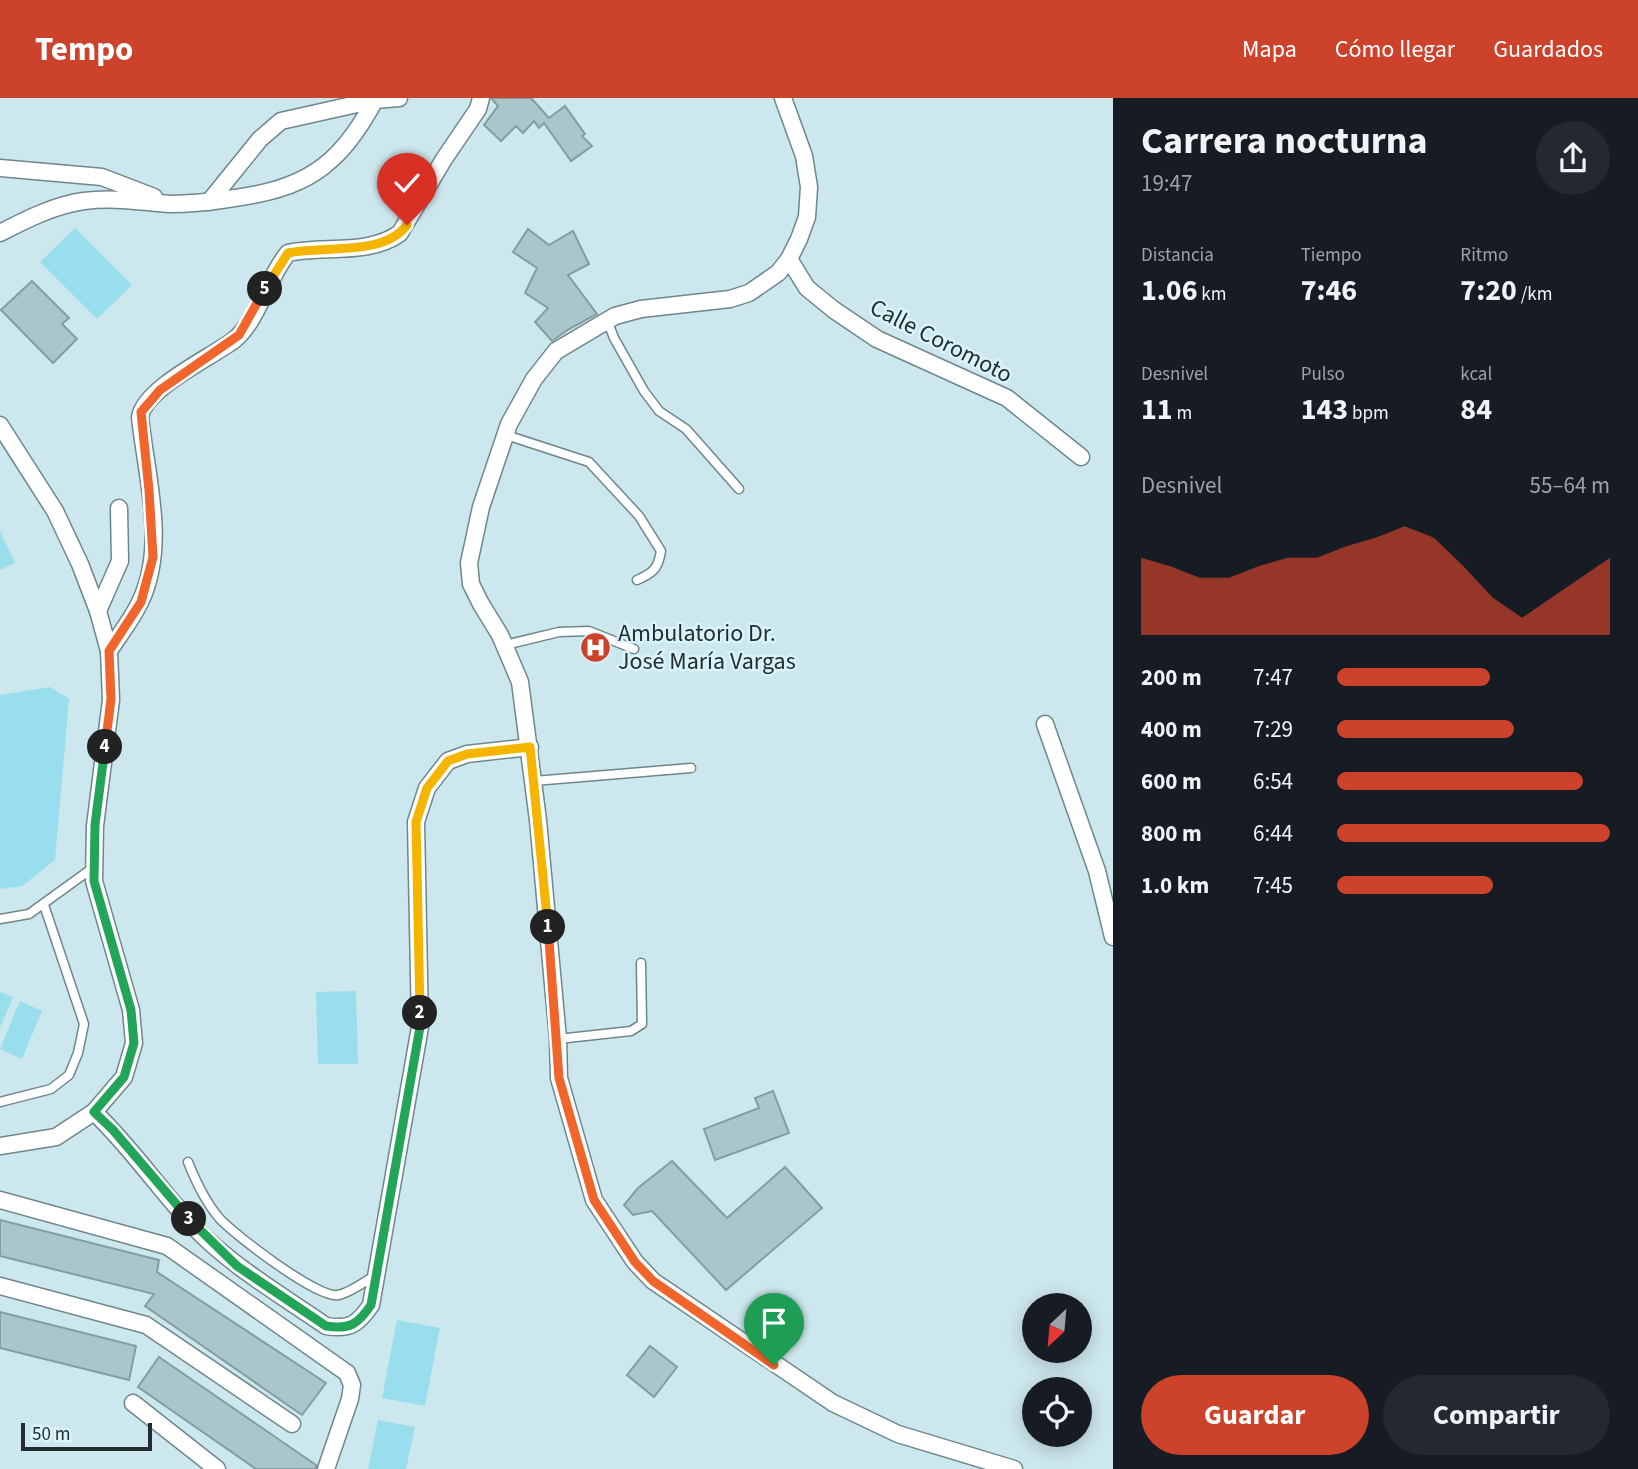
<!DOCTYPE html>
<html lang="es">
<meta charset="utf-8">
<style>
body{margin:0;font-family:"Source Sans 3",sans-serif;background:#242831;color:#f1f3f6;height:100vh;display:flex;flex-direction:column;font-size:26px;white-space:nowrap}
*{box-sizing:border-box;margin:0}
p{font-size:23px;color:#9ea1a6}
.icon{flex:none;width:38px;height:38px;fill:none;stroke:currentColor;stroke-width:2;stroke-linecap:round;stroke-linejoin:round}
.map{position:relative;flex:1;overflow:hidden}
.drawer{display:flex;flex-direction:column;background:#171b24;width:525px}
.drawer>*{flex:none}
.needle{width:46px;rotate:206deg}
.controls{position:absolute;left:1022px;top:1195px;display:grid;gap:14px}
.controls a{display:grid;place-items:center;width:70px;height:70px;border-radius:50%;background:#171b24;box-shadow:0 4px 18px #0003;font-size:35px}
.scale{position:absolute;left:21px;bottom:18px;width:131px;box-sizing:border-box;padding-left:7px;border:4px solid #232d2f;border-top:0;font-size:19px;line-height:24px;white-space:nowrap;color:#232d2f;-webkit-text-stroke:5px #d9f5fb;paint-order:stroke}
.pin{position:absolute;display:grid;place-items:center;width:60px;height:60px;color:#fff;margin:-72px -30px;border-radius:50% 50% 50% 0;rotate:-45deg;box-shadow:0 0 7px #0007}
.pin .icon{rotate:45deg}
.km{position:absolute;width:35px;height:35px;margin:-18px;border-radius:50%;background:#222;color:#fff;font-size:19px;line-height:35px;text-align:center}
.round{display:grid;place-items:center;flex:none;width:74px;height:74px;border-radius:37px;background:#242831}
.summary{display:flex;align-items:center;justify-content:space-between;height:119px;padding:0 28px}
h1{font-size:38px;font-weight:700;line-height:52px}
.stats{display:grid;grid-template-columns:repeat(3,1fr);gap:10px;height:119px;padding:7px 28px}
.stats div{display:grid;align-content:center}
.stats b{font-size:30px;font-weight:700}
.stats small{font-size:19px;font-weight:400}
.stats p{font-size:19px}
.chart{height:196px;padding:14px 28px}
.chart p{display:flex;justify-content:space-between}
.chart svg{width:100%;height:126px;margin-top:7px;fill:#cd422a;opacity:.7}
.button{display:flex;gap:14px;margin-top:auto;padding:14px 28px}
.button a{flex:1;height:80px;border-radius:42px;background:#cd422a;color:#fff;font-size:28px;font-weight:700;line-height:80px;text-align:center}
.button a+a{background:#242831;color:#f1f3f6}
ul{padding:0 28px;list-style:none;font-size:23px}
li{display:grid;grid-template-columns:112px 84px 1fr;align-items:center;height:52px}
li i{height:18px;border-radius:9px;background:#cd422a}
header{display:flex;align-items:center;gap:42px;box-sizing:border-box;height:98px;padding:0 35px;background:#cd422a;color:#fff}
header strong{font-size:33px}
nav{display:flex;gap:38px;margin-inline-start:auto;font-size:24px}
main{display:flex;flex:1;min-height:0}
.map>svg:first-child{display:block}
.garden{fill:#99deec}
.building{fill:#abc6cb;stroke:#839da3;stroke-width:2}
.lines{fill:none;stroke-linecap:round;stroke-linejoin:round}
.lane-casing{stroke:#6e878c;stroke-width:11}
.street-casing{stroke:#6e878c;stroke-width:19}
.lane{stroke:#fff;stroke-width:8}
.street{stroke:#fff;stroke-width:16}
.split-1-casing{stroke:#fff;stroke-width:14}
.split-2-casing{stroke:#fff;stroke-width:14}
.split-3-casing{stroke:#fff;stroke-width:14}
.split-4-casing{stroke:#fff;stroke-width:14}
.split-5-casing{stroke:#fff;stroke-width:14}
.split-6-casing{stroke:#fff;stroke-width:14}
.split-1{stroke:#f0652b;stroke-width:9}
.split-2{stroke:#f5b400;stroke-width:9}
.split-3{stroke:#22a559;stroke-width:9}
.split-4{stroke:#22a559;stroke-width:9}
.split-5{stroke:#f0652b;stroke-width:9}
.split-6{stroke:#f5b400;stroke-width:9}
.labels{text-anchor:middle;dominant-baseline:central;stroke-width:5;stroke-linejoin:round;paint-order:stroke}
.street-label{font-size:24px;fill:#232d2f;stroke:#d9f5fb}
.poi-label{font-size:24px;fill:#232d2f;stroke:#d9f5fb;text-anchor:start}
</style>
<header>
<strong>Tempo</strong>
<nav><a>Mapa</a><a>Cómo llegar</a><a>Guardados</a></nav>
</header>
<main>
<div class="map">
<svg width="1113" height="1371" viewBox="0 0 1113 1371">
<rect width="100%" height="100%" fill="#cce7ed"/>
<!-- garden -->
<g class="garden">
<polygon points="75,130 132,187 97,221 40,164"/>
<polygon points="0,433 15,465 0,472"/>
<polygon points="50,589 69,601 55,762 22,788 0,791 0,597"/>
<polygon points="356,893 358,966 318,966 316,894"/>
<polygon points="0,894 13,899 0,930"/>
<polygon points="20,903 42,913 22,961 0,951"/>
<polygon points="397,1222 440,1230 425,1308 382,1300"/>
<polygon points="378,1322 415,1329 406,1371 368,1371"/>
</g>
<!-- building -->
<g class="building">
<polygon points="491,0 531,0 549,20 565,8 585,36 582,38 592,48 571,63 544,25 539,30 534,23 523,35 516,28 501,43 484,27 498,8"/>
<polygon points="528,131 549,147 573,133 589,166 568,177 597,216 569,231 552,243 535,224 548,210 525,195 537,170 513,154"/>
<polygon points="32,183 69,220 62,226 77,241 53,265 1,212"/>
<polygon points="773,993 789,1035 715,1062 704,1031 759,1010 755,1000"/>
<polygon points="672,1063 727,1120 785,1069 822,1110 726,1192 652,1113 633,1117 624,1107 638,1090"/>
<polygon points="0,1122 159,1162 157,1174 326,1285 302,1317 145,1208 154,1196 0,1158"/>
<polygon points="0,1214 136,1248 129,1282 0,1250"/>
<polygon points="650,1248 677,1269 654,1299 627,1277"/>
<polygon points="159,1259 316,1367 316,1371 256,1371 138,1289"/>
</g>
<g class="lines">
<defs>
<g id="lane">
<polyline points="607,222 614,240 644,293 659,313 686,331 739,391"/>
<path d="M506,337l83,27 50,54 22,35c-3,18 -8,22 -24,29"/>
<polyline points="505,547 559,534 589,533 634,551"/>
<polyline points="534,683 691,670"/>
<polyline points="0,821 29,816 94,769"/>
<polyline points="558,941 631,933 642,926 641,865"/>
<polyline points="0,1004 51,991 69,977 78,955 84,926 44,807"/>
<path d="M188,1064c8,20 18,41 32,57 15,16 98,80 118,76 12,-2 27,-14 38,-20"/>
</g>
<g id="street">
<polyline points="783,0 804,58 809,89 807,119 799,141 789,161 778,175 749,195 730,201 641,211 615,218 556,253 534,281 509,326 481,409 469,465 471,486 481,506 500,537 520,584 538,722 558,941 559,980 594,1102 635,1164 653,1183 833,1305 898,1336 1014,1371"/>
<polyline points="0,70 102,79 154,99"/>
<polyline points="209,104 260,41 281,23 375,2"/>
<path d="M0,135c27,-14 55,-28 84,-32 30,-4 57,1 86,3 19,0 39,-2 58,-5 77,-10 110,-31 147,-99l24,-2"/>
<polyline points="789,161 807,190 834,212 877,241 1007,300 1081,359"/>
<polyline points="0,327 55,413 80,466 98,513 109,553 111,602 95,728 94,783 131,912 134,945 124,979 94,1014 56,1039 0,1048"/>
<polyline points="98,513 120,463 119,410"/>
<path d="M109,553c11,-17 24,-33 32,-51 26,-56 5,-125 -1,-183 5,-29 70,-59 94,-77 23,-18 34,-63 54,-87 35,-8 81,3 112,-20l44,-74 34,-50 3,-11"/>
<polyline points="1045,626 1097,773 1113,839"/>
<path d="M94,1014c39,37 69,83 107,122 37,36 83,63 125,92 24,4 32,-2 45,-21l49,-278 -4,-205 11,-34 21,-27 19,-7 63,-7"/>
<polyline points="0,1102 167,1148 347,1275 352,1287 350,1301 326,1371"/>
<polyline points="0,1188 146,1227 292,1326"/>
<polyline points="133,1305 217,1371"/>
</g>
</defs>
<!-- lane casing -->
<use href="#lane" class="lane-casing"/>
<!-- street casing -->
<use href="#street" class="street-casing"/>
<!-- lane -->
<use href="#lane" class="lane"/>
<!-- street -->
<use href="#street" class="street"/>
</g>
<g class="lines">
<defs>
<polyline id="split-1" points="548,829 559,980 594,1102 635,1164 653,1183 774,1267"/>
<polyline id="split-2" points="420,915 416,724 427,690 448,663 467,656 530,649 548,829"/>
<path id="split-3" d="M189,1121l48,47 89,60c24,4 32,-2 45,-21l49,-278v-14"/>
<polyline id="split-4" points="105,649 95,727 94,783 131,912 134,945 124,979 94,1014 113,1032 189,1121"/>
<polyline id="split-5" points="105,649 111,601 109,553 141,504 153,459 149,392 141,314 160,292 239,237 265,191"/>
<path id="split-6" d="M265,191l23,-36c35,-8 95,4 119,-28"/>
</defs>
<!-- split-1 casing -->
<use href="#split-1" class="split-1-casing"/>
<!-- split-2 casing -->
<use href="#split-2" class="split-2-casing"/>
<!-- split-3 casing -->
<use href="#split-3" class="split-3-casing"/>
<!-- split-4 casing -->
<use href="#split-4" class="split-4-casing"/>
<!-- split-5 casing -->
<use href="#split-5" class="split-5-casing"/>
<!-- split-6 casing -->
<use href="#split-6" class="split-6-casing"/>
<!-- split-1 -->
<use href="#split-1" class="split-1"/>
<!-- split-2 -->
<use href="#split-2" class="split-2"/>
<!-- split-3 -->
<use href="#split-3" class="split-3"/>
<!-- split-4 -->
<use href="#split-4" class="split-4"/>
<!-- split-5 -->
<use href="#split-5" class="split-5"/>
<!-- split-6 -->
<use href="#split-6" class="split-6"/>
</g>
<!-- icons -->
<defs>
<symbol id="hospital-disc" viewBox="-11 -11 22 22"><circle r="9.5" fill="#cd422a" stroke="#d9f5fb"/><path d="M-5-5h3v3.5h4V-5h3V5h-3V1.5h-4V5h-3Z" fill="#fff"/></symbol>
</defs>
<g fill-rule="evenodd">
<use href="#hospital-disc" x="578" y="532" width="35" height="35"/>
</g>
<g class="labels">
<!-- street labels -->
<g class="street-label">
<text transform="translate(941 243) rotate(27)">Calle Coromoto</text>
</g>
<!-- poi labels -->
<g class="poi-label">
<text x="618" y="535">Ambulatorio Dr.<tspan x="618" dy="28">José María Vargas</tspan></text>
</g>
</g>
</svg>
<div class="controls">
<a><svg class="needle" viewBox="-14 -14 28 28"><path d="M0-13l5 13h-10z" fill="#e53935"/><path d="M0 13l5-13h-10z" fill="#9ea1a6"/></svg></a>
<a><svg class="icon" aria-label="locate" viewBox="0 0 24 24"><circle cx="12" cy="12" r="6"/><path d="M12 2v4M12 18v4M2 12h4M18 12h4"/></svg></a>
</div>
<div class="scale">50 m</div>
<div class="pin" style="left:774px;top:1267px;background:#1e9e55"><svg class="icon" aria-label="arrive" viewBox="0 0 24 24"><path d="M6 21V4h12l-3 4 3 4H6"/></svg></div>
<div class="pin" style="left:407px;top:127px;background:#d93025"><svg class="icon" aria-label="check" viewBox="0 0 24 24"><path d="M5 12l5 5 9-10"/></svg></div>
<b class="km" style="left:548px;top:829px">1</b>
<b class="km" style="left:420px;top:915px">2</b>
<b class="km" style="left:189px;top:1121px">3</b>
<b class="km" style="left:105px;top:649px">4</b>
<b class="km" style="left:265px;top:191px">5</b>
</div>
<section class="drawer">
<div class="summary"><div><h1>Carrera nocturna</h1><p>19:47</p></div><a class="round"><svg class="icon" aria-label="share" viewBox="0 0 24 24"><path d="M12 15V3M7 8l5-5 5 5M5 13v7h14v-7"/></svg></a></div>
<div class="stats">
<div><p>Distancia</p><b>1.06<small> km</small></b></div>
<div><p>Tiempo</p><b>7:46</b></div>
<div><p>Ritmo</p><b>7:20<small> /km</small></b></div>
</div>
<div class="stats">
<div><p>Desnivel</p><b>11<small> m</small></b></div>
<div><p>Pulso</p><b>143<small> bpm</small></b></div>
<div><p>kcal</p><b>84</b></div>
</div>
<div class="chart"><p><span>Desnivel</span>55–64 m</p>
<svg viewBox="0 0 160 44" preserveAspectRatio="none"><path d="M0 44V17L10 20L20 24L30 24L40 20L50 17L60 17L70 13L80 10L90 6L100 10L110 20L120 31L130 38L140 31L150 24L160 17V44z"/></svg>
</div>
<ul>
<li><b>200 m</b>7:47<i style="width:56%"></i></li>
<li><b>400 m</b>7:29<i style="width:65%"></i></li>
<li><b>600 m</b>6:54<i style="width:90%"></i></li>
<li><b>800 m</b>6:44<i style="width:100%"></i></li>
<li><b>1.0 km</b>7:45<i style="width:57%"></i></li>
</ul>
<div class="button"><a>Guardar</a><a>Compartir</a></div>
</section>
</main>
